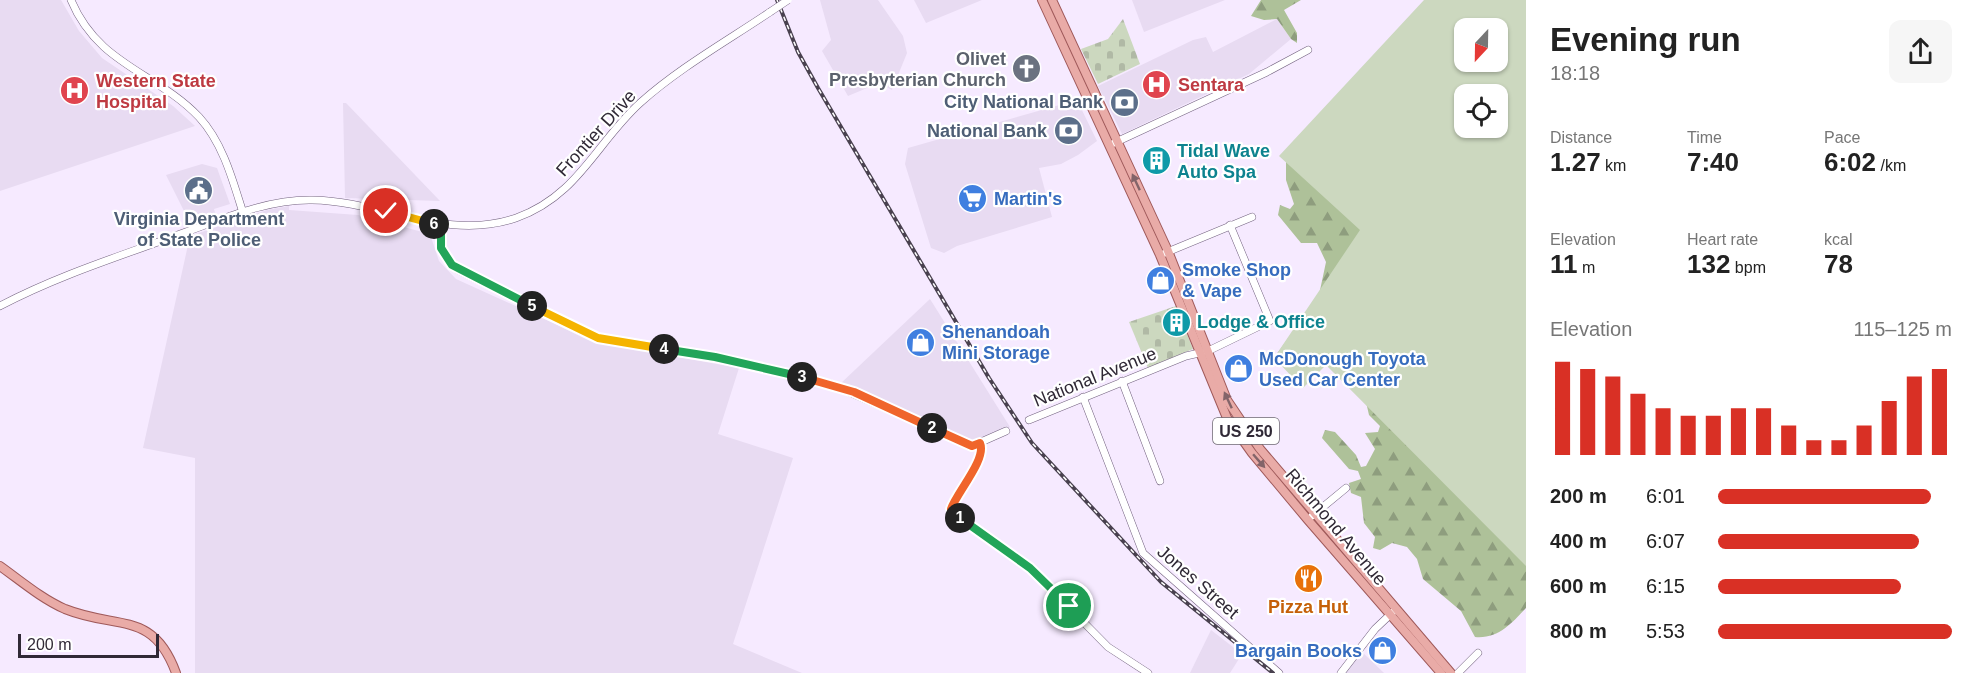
<!DOCTYPE html>
<meta charset="utf-8">
<style>
body{margin:0;font-family:Helvetica,sans-serif;background:#f6f6f6;color:#222;height:100vh;display:flex;flex-direction:column;font-size:22px;white-space:nowrap}
*{box-sizing:border-box;margin:0}
p{font-size:20px;color:#767676}
.icon{flex:none;width:33px;height:33px;fill:none;stroke:currentColor;stroke-width:2;stroke-linecap:round;stroke-linejoin:round}
.map{position:relative;flex:1;overflow:hidden}
.details{display:flex;flex-direction:column;background:#fff;width:450px}
.details>*{flex:none}
.needle{width:39px;rotate:202deg}
.tools{position:absolute;left:1454px;top:18px;display:grid;gap:12px}
.tools a{display:grid;place-items:center;width:54px;height:54px;border-radius:12px;background:#fff;box-shadow:0 2px 4px #0004;font-size:30px}
.scale{position:absolute;left:18px;bottom:15px;width:141px;box-sizing:border-box;padding-left:6px;border:3px solid #302936;border-top:0;font-size:16px;line-height:21px;white-space:nowrap;color:#302936;-webkit-text-stroke:4px #fff;paint-order:stroke}
.pin{position:absolute;display:grid;place-items:center;width:51px;height:51px;color:#fff;margin:-26px;border:3px solid #fff;border-radius:50%;box-shadow:0 2px 6px #0007}
.km{position:absolute;width:30px;height:30px;margin:-15px;border-radius:50%;background:#222;color:#fff;font-size:16px;line-height:30px;text-align:center}
.round{display:grid;place-items:center;flex:none;width:63px;height:63px;border-radius:12px;background:#f6f6f6}
.overview{display:flex;align-items:center;justify-content:space-between;height:102px;padding:0 24px}
h1{font-size:33px;font-weight:600;line-height:45px}
.stats{display:grid;grid-template-columns:repeat(3,1fr);gap:9px;height:102px;padding:6px 24px}
.stats div{display:grid;align-content:center}
.stats b{font-size:26px;font-weight:600}
.stats small{font-size:16px;font-weight:400}
.stats p{font-size:16px}
.chart{height:168px;padding:12px 24px}
.chart p{display:flex;justify-content:space-between}
.chart svg{width:100%;height:108px;margin-top:6px;stroke:#d93025;stroke-width:6}
ul{padding:0 24px;list-style:none;font-size:20px}
li{display:grid;grid-template-columns:96px 72px 1fr;align-items:center;height:45px}
li i{height:15px;border-radius:8px;background:#d93025}
main{display:flex;flex:1;min-height:0}
.map>svg:first-child{display:block}
.built{fill:#e8dbf2}
.forest{fill:url(#forest-firs);fill-rule:evenodd}
.cemetery{fill:url(#cemetery-stones)}
.green{fill:#ccd8bf;fill-rule:evenodd}
.lines{fill:none;stroke-linecap:round;stroke-linejoin:round}
.minor-casing{stroke:#72617f;stroke-width:8}
.major-casing{stroke:#9f595a;stroke-width:10}
.minor{stroke:#fff;stroke-width:7}
.major{stroke:#e9aba7;stroke-width:8}
.rail-casing{stroke:#49414f;stroke-width:4}
.rail{stroke:#fff;stroke-width:1.5;stroke-dasharray:4.5;stroke-linecap:butt}
.minor-bridge-casing{stroke:#72617f;stroke-width:8;stroke-linecap:butt}
.minor-bridge{stroke:#fff;stroke-width:7}
.oneway{fill:#836469}
.split-1-casing{stroke:#fff;stroke-width:12}
.split-2-casing{stroke:#fff;stroke-width:12}
.split-3-casing{stroke:#fff;stroke-width:12}
.split-4-casing{stroke:#fff;stroke-width:12}
.split-5-casing{stroke:#fff;stroke-width:12}
.split-6-casing{stroke:#fff;stroke-width:12}
.split-7-casing{stroke:#fff;stroke-width:12}
.split-1{stroke:#22a559;stroke-width:8}
.split-2{stroke:#f0652b;stroke-width:8}
.split-3{stroke:#f0652b;stroke-width:8}
.split-4{stroke:#22a559;stroke-width:8}
.split-5{stroke:#f5b400;stroke-width:8}
.split-6{stroke:#22a559;stroke-width:8}
.split-7{stroke:#f5b400;stroke-width:8}
.labels{text-anchor:middle;dominant-baseline:central;stroke-width:4.5;stroke-linejoin:round;paint-order:stroke}
.shield{fill:#fff;stroke:#6e6972;stroke-width:1.5}
.shield-label{font-size:16px;font-weight:bold;fill:#302936}
.worship-label{font-size:18px;font-weight:bold;fill:#5b616d;stroke:#fff;text-anchor:end}
.health-label{font-size:18px;font-weight:bold;fill:#be3a42;stroke:#fff;text-anchor:start}
.service-label{font-size:18px;font-weight:bold;fill:#4e5e75;stroke:#fff;text-anchor:end}
.street-label{font-size:18px;fill:#302936;stroke:#fff}
.culture-label{font-size:18px;font-weight:bold;fill:#0d838f;stroke:#fff;text-anchor:start}
.shop-label{font-size:18px;font-weight:bold;fill:#366cbe;stroke:#fff;text-anchor:start}
.food-label{font-size:18px;font-weight:bold;fill:#c56008;stroke:#fff}
</style>
<main>
<div class="map">
<svg width="1526" height="673" viewBox="0 0 1526 673">
<defs>
<pattern id="forest-firs" width="22" height="20" patternUnits="userSpaceOnUse" patternTransform="scale(1.5)"><rect width="22" height="20" fill="#aec199"/><path d="M5 1l3.5 6h-7zM16 11l3.5 6h-7z" fill="#8e9d7e"/></pattern>
<pattern id="cemetery-stones" width="16" height="16" patternUnits="userSpaceOnUse" patternTransform="scale(1.5)"><rect width="16" height="16" fill="#ccd8bf"/><path d="M2 7V4a2 2 0 0 1 4 0v3zM10 15v-3a2 2 0 0 1 4 0v3z" fill="#b0b9a5"/></pattern>
</defs>
<rect width="100%" height="100%" fill="#f6eaff"/>
<!-- built -->
<g class="built">
<polygon points="0,0 61,0 79,31 102,58 173,106 195,126 0,191"/>
<polygon points="820,0 878,0 903,36 907,53 892,90 879,83 848,96 822,51 831,40"/>
<polygon points="914,0 982,0 926,23"/>
<polygon points="1132,0 1225,0 1144,32"/>
<polygon points="1277,19 1291,39 1249,74 1122,134 1098,86 1193,40 1206,37 1213,52"/>
<polygon points="1077,100 1097,141 1078,155 1061,164 1039,168 1052,217 957,246 944,253 931,248 905,164 908,148"/>
<polygon points="343,103 346,103 440,201 345,198"/>
<polygon points="202,164 217,168 230,204 214,209 216,216 191,225 166,175"/>
<polygon points="289,206 289,210 358,215 430,234 439,261 456,279 595,342 739,368 718,434 793,458 733,644 802,673 195,673 195,458 143,448 190,236 267,210"/>
<polygon points="930,299 1010,427 972,446 839,385"/>
<polygon points="1211,630 1242,654 1230,673 1190,673"/>
<polygon points="1362,652 1384,673 1344,673"/>
</g>
<!-- forest -->
<g class="forest">
<polygon points="1261,0 1301,0 1284,10 1297,33 1297,43 1291,39 1277,19 1264,20 1251,16"/>
<path d="M1526,0v608c-15,16 -28,31 -51,29l-14,-26 -38,-32 -6,-20 -10,-12 -15,-4 -12,7 -7,-2 2,-11 -11,-14 -3,-26 -10,-4 -2,-10 12,-4 -3,-8 -9,-2 -27,-31 3,-8 10,2 21,23 5,12 5,-1 9,-17 -10,-16 13,-1 2,-6 -11,-11 -3,-13 -37,-40 -50,1 -5,-5 45,-63 7,-33 -9,-19h-16l-23,-28 2,-10 10,4 4,-5 -8,-24v-25l69,-78zM1464,28h33v34h-33zM1464,94h33v34h-33z"/>
</g>
<!-- cemetery -->
<g class="cemetery">
<polygon points="1123,19 1140,64 1098,84 1081,49 1108,39"/>
<polygon points="1176,306 1193,349 1148,368 1129,322"/>
</g>
<!-- green -->
<path class="green" d="M1424,0h102v566l-200,-201 -23,23 -29,-30 86,-128 -81,-74zM1464,28h33v34h-33zM1464,94h33v34h-33z"/>
<g class="lines">
<defs>
<g id="minor">
<path d="M71,0c27,65 85,72 128,117 24,26 34,64 44,96"/>
<polyline points="1114,143 1267,72 1308,50"/>
<polyline points="441,225 442,250 458,270 582,332 618,342 715,357 831,384 972,446 1006,431"/>
<polyline points="1165,253 1252,217"/>
<path d="M0,306c55,-29 114,-48 172,-69 44,-15 92,-38 140,-37 70,1 134,42 204,18 62,-22 80,-75 124,-115 39,-35 87,-62 130,-91"/>
<polyline points="1122,381 1160,481"/>
<polyline points="1083,397 1143,553 1279,673"/>
<polyline points="1029,420 1186,356 1208,351 1270,321 1230,225"/>
<polyline points="980,443 980,458 950,509 1030,568 1108,647 1148,673"/>
<polyline points="1312,516 1346,488"/>
<polyline points="1341,673 1375,629 1394,611"/>
<polyline points="1458,673 1478,653"/>
</g>
<g id="major">
<polyline points="1042,0 1160,255 1227,418 1252,453 1308,520 1441,673"/>
<polyline points="1052,0 1168,251 1227,400 1260,449 1451,673"/>
<path d="M0,566c21,15 42,33 65,43 52,21 88,1 111,64"/>
</g>
</defs>
<!-- minor casing -->
<use href="#minor" class="minor-casing"/>
<!-- major casing -->
<use href="#major" class="major-casing"/>
<!-- minor -->
<use href="#minor" class="minor"/>
<!-- major -->
<use href="#major" class="major"/>
<defs>
<polyline id="rail" points="777,0 798,52 818,88 989,378 1032,443 1161,582 1273,673"/>
</defs>
<!-- rail casing -->
<use href="#rail" class="rail-casing"/>
<!-- rail -->
<use href="#rail" class="rail"/>
<defs>
<polyline id="minor-bridge" points="770,12 788,0"/>
</defs>
<!-- minor-bridge casing -->
<use href="#minor-bridge" class="minor-bridge-casing"/>
<!-- minor-bridge -->
<use href="#minor-bridge" class="minor-bridge"/>
</g>
<!-- one-way arrows -->
<defs><path id="oneway-solid" d="M-6-.8H1V-3.2L6.5 0L1 3.2V.8H-6Z" transform="scale(1.5)"/></defs>
<g class="oneway">
<use href="#oneway-solid" transform="translate(1136 182) rotate(-115)"/>
<use href="#oneway-solid" transform="translate(1228 400) rotate(-115)"/>
<use href="#oneway-solid" transform="translate(1259 461) rotate(49)"/>
</g>
<g class="lines">
<defs>
<polyline id="split-1" points="960,518 1030,568 1069,606"/>
<path id="split-2" d="M932,428l40,18 8,-3c7,16 -23,49 -29,66l9,9"/>
<polyline id="split-3" points="802,377 854,392 932,428"/>
<polyline id="split-4" points="664,349 715,357 802,377"/>
<polyline id="split-5" points="532,306 598,338 664,349"/>
<polyline id="split-6" points="434,224 441,225 441,248 452,265 532,306"/>
<polyline id="split-7" points="386,211 434,224"/>
</defs>
<!-- split-1 casing -->
<use href="#split-1" class="split-1-casing"/>
<!-- split-2 casing -->
<use href="#split-2" class="split-2-casing"/>
<!-- split-3 casing -->
<use href="#split-3" class="split-3-casing"/>
<!-- split-4 casing -->
<use href="#split-4" class="split-4-casing"/>
<!-- split-5 casing -->
<use href="#split-5" class="split-5-casing"/>
<!-- split-6 casing -->
<use href="#split-6" class="split-6-casing"/>
<!-- split-7 casing -->
<use href="#split-7" class="split-7-casing"/>
<!-- split-1 -->
<use href="#split-1" class="split-1"/>
<!-- split-2 -->
<use href="#split-2" class="split-2"/>
<!-- split-3 -->
<use href="#split-3" class="split-3"/>
<!-- split-4 -->
<use href="#split-4" class="split-4"/>
<!-- split-5 -->
<use href="#split-5" class="split-5"/>
<!-- split-6 -->
<use href="#split-6" class="split-6"/>
<!-- split-7 -->
<use href="#split-7" class="split-7"/>
</g>
<!-- icons -->
<defs>
<symbol id="church-disc" viewBox="-11 -11 22 22"><circle r="9.5" fill="#6b7280" stroke="#fff"/><path d="M-1.2-6h2.4v3.5h3.3v2.4h-3.3V6h-2.4V-.1h-3.3v-2.4h3.3Z" fill="#fff"/></symbol>
<symbol id="hospital-disc" viewBox="-11 -11 22 22"><circle r="9.5" fill="#e0444e" stroke="#fff"/><path d="M-5-5h3v3.5h4V-5h3V5h-3V1.5h-4V5h-3Z" fill="#fff"/></symbol>
<symbol id="bank-disc" viewBox="-11 -11 22 22"><circle r="9.5" fill="#5c6f8a" stroke="#fff"/><path d="M-6-4H6V4H-6ZM0-2.3a2.3 2.3 0 1 0 0 4.6a2.3 2.3 0 1 0 0-4.6Z" fill="#fff"/></symbol>
<symbol id="building-disc" viewBox="-11 -11 22 22"><circle r="9.5" fill="#0f9aa8" stroke="#fff"/><path d="M-4-6H4V6H1V3H-1V6H-4ZM-2.5-4.3h1.7v1.8h-1.7ZM.8-4.3h1.7v1.8H.8ZM-2.5-1h1.7V.8h-1.7ZM.8-1h1.7V.8H.8Z" fill="#fff"/></symbol>
<symbol id="civic-disc" viewBox="-11 -11 22 22"><circle r="9.5" fill="#5c6f8a" stroke="#fff"/><path d="M-.6-6.5H3V-4.5H.6V-3L4-1V1h2V6H-6V1h2V-1L-.6-3ZM-1.2 2.5V6h2.4V2.5Z" fill="#fff"/></symbol>
<symbol id="supermarket-disc" viewBox="-11 -11 22 22"><circle r="9.5" fill="#3f7fe0" stroke="#fff"/><path d="M-6-5.5h2.5l.6 2H6L4.5 2H-2.5L-4.4-4H-6ZM-1.5 3.2a1.3 1.3 0 1 0 .1 0ZM3 3.2a1.3 1.3 0 1 0 .1 0Z" fill="#fff"/></symbol>
<symbol id="shop-disc" viewBox="-11 -11 22 22"><circle r="9.5" fill="#3f7fe0" stroke="#fff"/><path d="M-5-2.5h2.3a2.7 3.5 0 0 1 5.4 0H5L5.5 6h-11ZM-1.5-2.5h3a1.5 2.3 0 0 0-3 0Z" fill="#fff"/></symbol>
<symbol id="restaurant-disc" viewBox="-11 -11 22 22"><circle r="9.5" fill="#e8710a" stroke="#fff"/><path d="M-5-6h1v4h1v-4h1v4h1v-4h1v5L-1.5 .5V6h-2V.5L-5-1ZM5-6V6H3V1.5H1.5Q1.5-4 5-6Z" fill="#fff"/></symbol>
</defs>
<g fill-rule="evenodd">
<use href="#church-disc" x="1010" y="52" width="33" height="33"/>
<use href="#hospital-disc" x="1140" y="68" width="33" height="33"/>
<use href="#hospital-disc" x="58" y="74" width="33" height="33"/>
<use href="#bank-disc" x="1108" y="86" width="33" height="33"/>
<use href="#bank-disc" x="1052" y="114" width="33" height="33"/>
<use href="#building-disc" x="1140" y="144" width="33" height="33"/>
<use href="#civic-disc" x="182" y="174" width="33" height="33"/>
<use href="#supermarket-disc" x="956" y="182" width="33" height="33"/>
<use href="#shop-disc" x="1144" y="264" width="33" height="33"/>
<use href="#building-disc" x="1160" y="306" width="33" height="33"/>
<use href="#shop-disc" x="904" y="326" width="33" height="33"/>
<use href="#shop-disc" x="1222" y="352" width="33" height="33"/>
<use href="#restaurant-disc" x="1292" y="562" width="33" height="33"/>
<use href="#shop-disc" x="1366" y="634" width="33" height="33"/>
</g>
<g class="labels">
<!-- shield labels -->
<rect class="shield" x="1213" y="418" width="66" height="26" rx="4.5"/>
<g class="shield-label">
<text x="1246" y="431">US 250</text>
</g>
<!-- worship labels -->
<g class="worship-label">
<text x="1006" y="59">Olivet<tspan x="1006" dy="21">Presbyterian Church</tspan></text>
</g>
<!-- health labels -->
<g class="health-label">
<text x="96" y="81">Western State<tspan x="96" dy="21">Hospital</tspan></text>
<text x="1178" y="85">Sentara</text>
</g>
<!-- service labels -->
<g class="service-label">
<text x="1103" y="102">City National Bank</text>
<text x="1047" y="131">National Bank</text>
<text x="199" y="219" text-anchor="middle">Virginia Department<tspan x="199" dy="21">of State Police</tspan></text>
</g>
<!-- street labels -->
<g class="street-label">
<text transform="translate(596 133) rotate(-48)">Frontier Drive</text>
<text transform="translate(1095 377) rotate(-22)">National Avenue</text>
<text transform="translate(1336 527) rotate(50)">Richmond Avenue</text>
<text transform="translate(1198 582) rotate(41)">Jones Street</text>
</g>
<!-- culture labels -->
<g class="culture-label">
<text x="1177" y="151">Tidal Wave<tspan x="1177" dy="21">Auto Spa</tspan></text>
<text x="1197" y="322">Lodge &amp; Office</text>
</g>
<!-- shop labels -->
<g class="shop-label">
<text x="994" y="199">Martin's</text>
<text x="1182" y="270">Smoke Shop<tspan x="1182" dy="21">&amp; Vape</tspan></text>
<text x="942" y="332">Shenandoah<tspan x="942" dy="21">Mini Storage</tspan></text>
<text x="1259" y="359">McDonough Toyota<tspan x="1259" dy="21">Used Car Center</tspan></text>
<text x="1362" y="651" text-anchor="end">Bargain Books</text>
</g>
<!-- food labels -->
<g class="food-label">
<text x="1308" y="607">Pizza Hut</text>
</g>
</g>
</svg>
<div class="tools">
<a><svg class="needle" viewBox="-14 -14 28 28"><path d="M0-13l5 13h-10z" fill="#e53935"/><path d="M0 13l5-13h-10z" fill="#767676"/></svg></a>
<a><svg class="icon" aria-label="locate" viewBox="0 0 24 24"><circle cx="12" cy="12" r="6"/><path d="M12 2v4M12 18v4M2 12h4M18 12h4"/></svg></a>
</div>
<div class="scale">200 m</div>
<div class="pin" style="left:1069px;top:606px;background:#1e9e55"><svg class="icon" aria-label="arrive" viewBox="0 0 24 24"><path d="M6 21V4h12l-3 4 3 4H6"/></svg></div>
<div class="pin" style="left:386px;top:211px;background:#d93025"><svg class="icon" aria-label="check" viewBox="0 0 24 24"><path d="M5 12l5 5 9-10"/></svg></div>
<b class="km" style="left:960px;top:518px">1</b>
<b class="km" style="left:932px;top:428px">2</b>
<b class="km" style="left:802px;top:377px">3</b>
<b class="km" style="left:664px;top:349px">4</b>
<b class="km" style="left:532px;top:306px">5</b>
<b class="km" style="left:434px;top:224px">6</b>
</div>
<section class="details">
<div class="overview"><div><h1>Evening run</h1><p>18:18</p></div><a class="round"><svg class="icon" aria-label="share" viewBox="0 0 24 24"><path d="M12 15V3M7 8l5-5 5 5M5 13v7h14v-7"/></svg></a></div>
<div class="stats">
<div><p>Distance</p><b>1.27<small> km</small></b></div>
<div><p>Time</p><b>7:40</b></div>
<div><p>Pace</p><b>6:02<small> /km</small></b></div>
</div>
<div class="stats">
<div><p>Elevation</p><b>11<small> m</small></b></div>
<div><p>Heart rate</p><b>132<small> bpm</small></b></div>
<div><p>kcal</p><b>78</b></div>
</div>
<div class="chart"><p><span>Elevation</span>115–125 m</p>
<svg viewBox="0 0 160 44" preserveAspectRatio="none"><path d="M5 44V6M15 44V9M25 44V12M35 44V19M45 44V25M55 44V28M65 44V28M75 44V25M85 44V25M95 44V32M105 44V38M115 44V38M125 44V32M135 44V22M145 44V12M155 44V9"/></svg>
</div>
<ul>
<li><b>200 m</b>6:01<i style="width:91%"></i></li>
<li><b>400 m</b>6:07<i style="width:86%"></i></li>
<li><b>600 m</b>6:15<i style="width:78%"></i></li>
<li><b>800 m</b>5:53<i style="width:100%"></i></li>
</ul>
</section>
</main>
